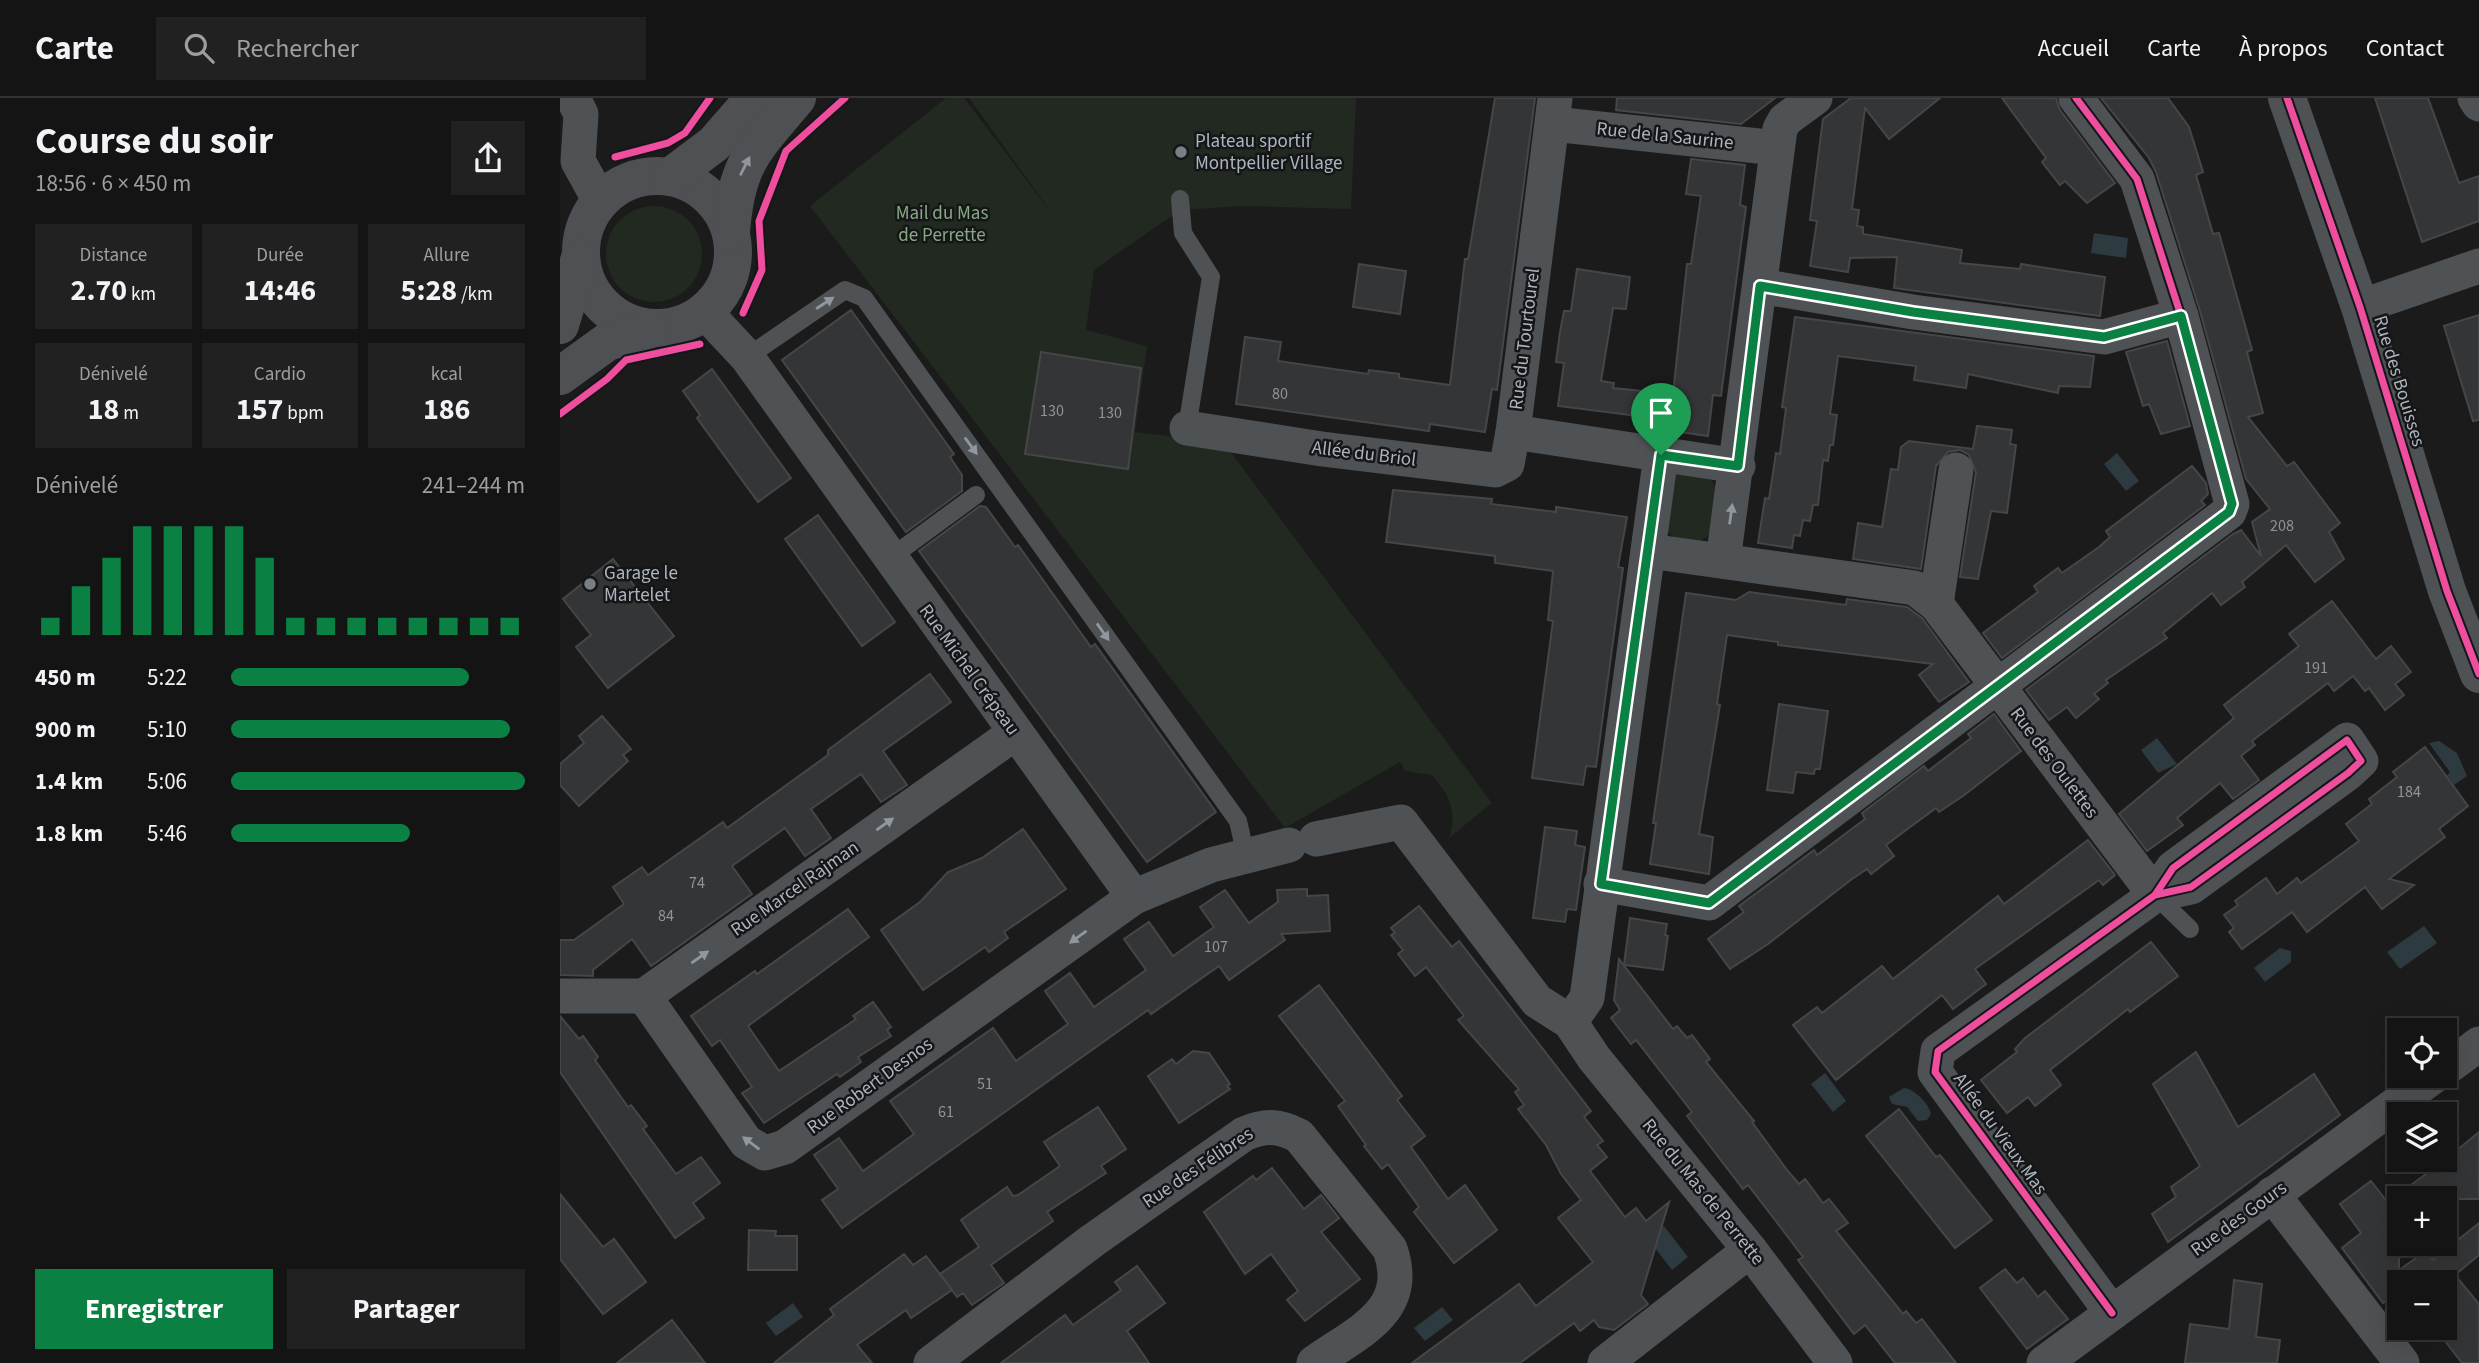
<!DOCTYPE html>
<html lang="fr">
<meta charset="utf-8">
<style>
body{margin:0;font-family:"Source Sans 3",sans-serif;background:#212122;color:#f1f3f6;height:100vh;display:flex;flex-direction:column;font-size:26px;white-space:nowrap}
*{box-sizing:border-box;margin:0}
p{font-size:23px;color:#9d9ea0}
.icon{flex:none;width:38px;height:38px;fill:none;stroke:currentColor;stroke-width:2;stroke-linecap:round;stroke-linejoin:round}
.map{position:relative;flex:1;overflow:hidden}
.panel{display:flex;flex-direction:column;background:#141415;width:560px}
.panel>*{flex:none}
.controls{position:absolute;left:1827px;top:920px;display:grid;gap:14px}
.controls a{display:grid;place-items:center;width:70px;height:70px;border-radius:0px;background:#141415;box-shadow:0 7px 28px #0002,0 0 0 2px #333334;font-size:35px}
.pin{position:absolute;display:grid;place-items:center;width:60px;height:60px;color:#fff;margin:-72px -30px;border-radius:50% 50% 50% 0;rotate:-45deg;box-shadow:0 0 7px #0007}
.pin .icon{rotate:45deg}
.round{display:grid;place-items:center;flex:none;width:74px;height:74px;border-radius:0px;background:#212122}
.overview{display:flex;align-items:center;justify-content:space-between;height:119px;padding:0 35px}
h1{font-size:38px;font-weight:700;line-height:52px}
.metrics{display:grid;grid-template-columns:repeat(3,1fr);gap:10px;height:119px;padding:7px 35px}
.metrics div{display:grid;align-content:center;border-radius:0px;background:#212122;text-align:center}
.metrics b{font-size:30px;font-weight:700}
.metrics small{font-size:19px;font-weight:400}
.metrics p{font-size:19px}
.chart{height:196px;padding:14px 35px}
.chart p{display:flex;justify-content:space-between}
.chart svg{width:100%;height:126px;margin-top:7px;stroke:#0b8043;stroke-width:6}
.button{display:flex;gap:14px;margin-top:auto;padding:14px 35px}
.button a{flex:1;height:80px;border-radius:0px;background:#0b8043;color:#fff;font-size:28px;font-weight:700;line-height:80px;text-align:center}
.button a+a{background:#212122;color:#f1f3f6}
ul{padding:0 35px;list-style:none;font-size:23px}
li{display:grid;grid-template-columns:112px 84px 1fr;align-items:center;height:52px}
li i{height:18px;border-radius:9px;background:#0b8043}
header{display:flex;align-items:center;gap:42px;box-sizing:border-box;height:98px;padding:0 35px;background:#141415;border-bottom:2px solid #333334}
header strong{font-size:33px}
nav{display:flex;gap:38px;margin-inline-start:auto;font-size:24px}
.search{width:490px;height:63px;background:#212122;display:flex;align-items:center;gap:18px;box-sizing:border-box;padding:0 24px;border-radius:0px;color:#9d9ea0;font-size:26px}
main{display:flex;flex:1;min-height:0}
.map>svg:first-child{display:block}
.green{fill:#212921}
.water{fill:#2d3a3f}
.building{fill:#343536;stroke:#444648;stroke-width:2}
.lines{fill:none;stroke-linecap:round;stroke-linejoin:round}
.service{stroke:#4f5255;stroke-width:18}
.minor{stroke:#4f5255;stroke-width:35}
.tertiary{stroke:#4f5255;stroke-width:38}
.secondary{stroke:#4e5053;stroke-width:38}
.cycleway-casing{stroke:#151618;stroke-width:11}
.cycleway{stroke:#ef4d9e;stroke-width:7}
.oneway{fill:#90969d}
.oneway2{fill:#91979e}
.route-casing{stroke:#fff;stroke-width:14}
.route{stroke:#0b8043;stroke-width:9}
.poi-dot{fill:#7a7e85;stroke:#151618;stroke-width:2.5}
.labels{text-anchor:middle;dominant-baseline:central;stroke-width:5;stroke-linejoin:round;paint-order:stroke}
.number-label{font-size:16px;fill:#8f949b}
.street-label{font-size:19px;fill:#adb4bd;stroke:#151618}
.poi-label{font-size:19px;fill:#adb4bd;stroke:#151618;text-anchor:start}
.park-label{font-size:19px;fill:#87a883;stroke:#151618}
</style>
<header>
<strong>Carte</strong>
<div class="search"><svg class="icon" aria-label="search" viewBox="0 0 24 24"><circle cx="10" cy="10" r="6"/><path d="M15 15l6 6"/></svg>Rechercher</div>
<nav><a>Accueil</a><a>Carte</a><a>À propos</a><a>Contact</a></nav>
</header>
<main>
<section class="panel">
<div class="overview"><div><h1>Course du soir</h1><p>18:56 · 6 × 450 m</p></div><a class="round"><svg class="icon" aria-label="share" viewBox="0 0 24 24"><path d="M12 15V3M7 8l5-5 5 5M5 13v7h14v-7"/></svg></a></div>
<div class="metrics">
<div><p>Distance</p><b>2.70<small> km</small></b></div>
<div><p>Durée</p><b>14:46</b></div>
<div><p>Allure</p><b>5:28<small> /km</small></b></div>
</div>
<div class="metrics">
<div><p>Dénivelé</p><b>18<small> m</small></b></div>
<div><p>Cardio</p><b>157<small> bpm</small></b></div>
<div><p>kcal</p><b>186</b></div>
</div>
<div class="chart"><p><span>Dénivelé</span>241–244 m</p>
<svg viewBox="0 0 160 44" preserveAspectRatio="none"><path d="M5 44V38M15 44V27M25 44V17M35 44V6M45 44V6M55 44V6M65 44V6M75 44V17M85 44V38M95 44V38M105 44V38M115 44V38M125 44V38M135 44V38M145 44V38M155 44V38"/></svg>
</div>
<ul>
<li><b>450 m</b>5:22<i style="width:81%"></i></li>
<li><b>900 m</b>5:10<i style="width:95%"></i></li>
<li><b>1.4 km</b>5:06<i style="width:100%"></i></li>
<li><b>1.8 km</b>5:46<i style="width:61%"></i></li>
</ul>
<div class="button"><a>Enregistrer</a><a>Partager</a></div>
</section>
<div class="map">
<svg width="1919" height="1265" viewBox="0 0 1919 1265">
<rect width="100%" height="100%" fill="#1b1b1c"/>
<!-- green -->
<g class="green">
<path d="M386,0h18l90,118 -85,-118h387l-5,111 -107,-3 -64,4 -86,60 -8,60 61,16 -12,86 89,11 268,360 -43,35c8,-27 1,-42 -17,-63l-27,-4 -5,-9 -115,66 -475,-622z"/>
<circle cx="94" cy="156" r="48"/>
<polygon points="1123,371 1149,376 1158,395 1153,434 1139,444 1115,442 1104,428 1110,380"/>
</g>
<!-- water -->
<g class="water">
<polygon points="1534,135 1568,140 1566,160 1531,155"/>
<polygon points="1557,355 1579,383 1566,393 1544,366"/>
<polygon points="1597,640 1617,666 1598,675 1581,652"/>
<polygon points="1879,643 1897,655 1907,678 1894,687 1887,677 1890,674 1869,645"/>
<polygon points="1864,828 1877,845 1840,871 1827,854"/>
<polygon points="1720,850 1731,853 1731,864 1705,884 1694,870"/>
<polygon points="1265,975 1286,1003 1273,1014 1251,986"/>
<path d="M1344,990c10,1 25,15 27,26l-4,6 -9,1 -11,-14 -15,-3 -3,-7z"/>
<polygon points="1104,1128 1128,1159 1112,1172 1088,1141"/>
<polygon points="233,1205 243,1219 216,1238 206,1225"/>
<polygon points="882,1209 893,1222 865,1243 854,1230"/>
</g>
<!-- building -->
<g class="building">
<polygon points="935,0 975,0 937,292 932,291 925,334 870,326 869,333 676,306 685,239 721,244 718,263 808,276 809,272 839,276 839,280 890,287 905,161 908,161"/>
<polygon points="1057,0 1215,0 1181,26 1056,12"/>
<polygon points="1291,0 1380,0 1329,41 1305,10 1292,111 1299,112 1297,128 1303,129 1303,136 1402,152 1400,165 1460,171 1461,166 1545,179 1540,218 1334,190 1337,159 1290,160 1288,174 1250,168 1257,123 1250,122 1263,21"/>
<polygon points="1442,0 1496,0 1500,12 1555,85 1527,105 1505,83 1500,87 1482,64 1486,60"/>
<polygon points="1541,0 1608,0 1629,29 1643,74 1636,77 1653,136 1659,135 1692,252 1687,254 1703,315 1688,319 1727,368 1734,364 1780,425 1769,434 1784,461 1755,484 1726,447 1682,484 1685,489 1661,507 1652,495 1603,535 1607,540 1546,582 1548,585 1534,596 1539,601 1516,620 1507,609 1489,622 1466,592 1673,436 1681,432 1701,458 1692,424 1710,411 1686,381 1640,213 1596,74 1589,60"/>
<polygon points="1815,0 1868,0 1899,85 1919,78 1919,123 1862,144"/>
<polygon points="1131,61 1185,67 1180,107 1186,109 1161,298 1153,297 1148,338 1092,330 1094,320 998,308 1004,265 996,264 1000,234 1004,213 1011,213 1017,171 1070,179 1066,211 1053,210 1041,283 1054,285 1053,290 1113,296 1127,166 1131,166 1141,98 1126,96"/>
<polygon points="799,166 846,173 840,216 793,209"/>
<polygon points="291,212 394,356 390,359 402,377 402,393 346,434 222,262"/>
<polygon points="1919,217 1919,322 1913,323 1884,228"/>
<polygon points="1235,219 1534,258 1530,289 1499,288 1498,295 1408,276 1406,290 1354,282 1356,268 1278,258 1270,316 1277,317 1273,347 1270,347 1268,363 1263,362 1258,407 1253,407 1250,423 1243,422 1240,438 1234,437 1232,450 1198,445 1205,400 1209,401 1216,355 1220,356 1226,310 1222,309"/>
<polygon points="1607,243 1630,328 1601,336 1589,306 1583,308 1566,254"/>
<polygon points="481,254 581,270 568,371 465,356"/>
<polygon points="152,271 231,380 198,404 137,320 140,317 123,293"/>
<polygon points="1417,328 1452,332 1450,346 1456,347 1447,415 1431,413 1418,481 1400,479 1416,374 1409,357 1400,352 1388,354 1376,368 1361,471 1293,461 1298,425 1322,429 1331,371 1338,372 1341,349 1349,343 1413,351"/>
<polygon points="1632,368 1646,385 1648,396 1641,403 1645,407 1442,560 1423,535 1478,494 1474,488 1498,470 1502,475 1539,449 1550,439 1546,433"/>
<polygon points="833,392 932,401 931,406 996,414 996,409 1067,419 1058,469 1063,470 1036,669 1026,668 1023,687 972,680 993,523 988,522 993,473 935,465 935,458 826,444"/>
<polygon points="420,408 426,409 455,449 458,447 531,549 535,546 656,714 587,764 359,453"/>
<polygon points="258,417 335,524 302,548 225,441"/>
<polygon points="53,461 114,538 48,590 16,549 31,537 3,501"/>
<polygon points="1189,494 1286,507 1287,501 1347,509 1362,520 1409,584 1379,604 1359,577 1373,566 1218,547 1218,544 1167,537 1157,606 1160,607 1139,736 1153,739 1149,776 1090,766 1096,725 1093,725 1126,495 1176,502"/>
<polygon points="1772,503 1816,561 1831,548 1851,574 1835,586 1844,597 1825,612 1809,590 1805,593 1793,578 1774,593 1768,585 1692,643 1695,647 1681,658 1699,682 1673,701 1660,685 1617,720 1623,727 1587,753 1559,716 1674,620 1664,607 1739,548 1729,536"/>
<polygon points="370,576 391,604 323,653 347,687 321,704 301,676 251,711 271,740 245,758 225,730 172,768 192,796 91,868 72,841 33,872 33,878 0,877 0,842 14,842 64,806 53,789 82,769 88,777 163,724 167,730 268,657 268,652"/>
<polygon points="1219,606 1268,613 1260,671 1255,671 1254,676 1236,674 1233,695 1207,692"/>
<polygon points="1434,616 1461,653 1403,698 1379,714 1376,710 1326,747 1334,758 1311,776 1307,771 1292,781 1208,846 1170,871 1148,841 1184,814 1179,808 1254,752 1257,757 1305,721 1302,715 1364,668 1368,673 1411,640 1408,636"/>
<polygon points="42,618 71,651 63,657 68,663 19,708 0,687 0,666 24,645 19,638"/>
<polygon points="1865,649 1908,708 1879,731 1885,739 1829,781 1854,787 1822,811 1805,789 1747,834 1732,814 1682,851 1669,834 1674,830 1664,817 1678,807 1675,803 1706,780 1717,796 1737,780 1741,785 1799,743 1786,726 1812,706 1809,701 1837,679 1833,674"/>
<polygon points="985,729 1017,733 1015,747 1025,749 1016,812 1007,811 1005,824 973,820"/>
<polygon points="463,731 506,791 444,834 448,840 429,854 425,849 363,892 321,832 360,804 388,774 422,760"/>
<polygon points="1528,742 1555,777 1543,787 1539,782 1415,871 1426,886 1393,911 1382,897 1276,982 1233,927 1257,909 1262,915 1322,868 1333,881 1438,798 1444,806"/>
<polygon points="747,791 747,798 768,797 770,833 721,836 725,842 669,882 659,868 591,916 588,912 282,1130 262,1102 278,1091 254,1057 279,1040 303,1073 354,1036 330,1003 433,930 456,963 508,926 485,893 510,875 534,909 586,872 564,841 589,824 613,858 654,829 640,809 665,792 689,825 718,804 717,792"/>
<polygon points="859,808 892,849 899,843 1031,1013 1024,1019 1043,1043 1037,1047 1047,1059 1030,1073 1065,1119 1076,1110 1086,1123 1109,1104 1081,1197 1088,1206 1054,1232 1039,1229 1034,1222 1020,1233 1014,1225 960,1265 852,1265 959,1186 976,1208 1033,1164 998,1120 1021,1102 1001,1076 986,1047 958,1011 964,1007 955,994 959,991 898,922 904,918 866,869 855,878 838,856 843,852 831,837 835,835 831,830"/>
<polygon points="288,811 309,839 188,928 219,973 296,921 293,918 313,904 331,929 327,932 331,938 298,959 301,964 280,979 277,976 204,1025 182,995 192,989 160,942 152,948 131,918 195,873 197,876"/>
<polygon points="1070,820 1107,826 1105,837 1108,838 1103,872 1064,867"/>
<polygon points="1591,844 1618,878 1570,914 1568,911 1490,972 1501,987 1475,1008 1468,999 1447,1015 1421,982 1457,954 1455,951 1465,940"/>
<polygon points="1059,861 1113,931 1117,928 1127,940 1132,937 1150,961 1146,964 1194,1023 1192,1024 1227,1072 1239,1086 1245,1081 1263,1105 1269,1101 1288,1125 1276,1133 1343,1216 1346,1213 1356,1225 1362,1221 1396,1265 1335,1265 1305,1227 1294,1236 1238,1162 1243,1159 1215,1122 1188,1087 1183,1091 1127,1018 1132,1014 1076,942 1071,946 1051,920 1060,912 1054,902"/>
<polygon points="759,887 842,998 837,1002 865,1038 851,1049 888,1101 905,1087 937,1132 894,1165 854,1114 859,1109 828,1066 822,1071 804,1048 806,1047 778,1008 785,1003 719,918"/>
<polygon points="0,918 19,941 23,938 38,959 35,962 68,1009 71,1007 87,1028 83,1031 116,1076 141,1059 160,1085 133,1105 144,1120 115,1140 0,974"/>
<polygon points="633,953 649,955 670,986 667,988 670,991 619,1025 588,978 612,961 616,966"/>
<polygon points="1636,954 1678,1029 1754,976 1780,1017 1608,1144 1592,1116 1616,1099 1611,1089 1640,1068 1593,986"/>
<polygon points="538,1009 566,1051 541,1068 546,1075 487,1114 493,1123 431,1167 444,1185 412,1207 403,1195 397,1199 380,1176 419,1149 401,1122 447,1089 453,1098 458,1097 500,1068 484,1044"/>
<polygon points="1339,1011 1376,1059 1380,1057 1432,1122 1395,1150 1306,1038"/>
<polygon points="1919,1034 1919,1101 1832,1101 1885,1062"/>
<polygon points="712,1070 744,1111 761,1097 779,1120 761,1134 800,1181 745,1223 727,1202 738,1193 711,1156 685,1176 644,1114 693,1078 696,1082"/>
<polygon points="1811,1083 1839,1119 1839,1172 1866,1153 1873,1162 1919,1125 1919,1157 1895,1177 1919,1206 1919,1265 1902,1265 1885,1243 1885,1185 1839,1185 1839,1193 1823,1205 1782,1150 1801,1135 1780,1106"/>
<polygon points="0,1096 43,1149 54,1141 86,1184 43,1216 0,1161"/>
<polygon points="189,1132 216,1133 215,1138 237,1138 237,1172 188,1172"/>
<polygon points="344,1156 353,1167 366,1158 392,1192 351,1220 346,1212 297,1247 312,1265 214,1265 274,1217 270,1211"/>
<polygon points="577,1168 605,1205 567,1233 589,1265 441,1265 505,1217 513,1227 561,1192 555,1184"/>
<polygon points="1445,1171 1457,1185 1463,1180 1478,1199 1485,1193 1508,1221 1467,1251 1420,1190"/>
<polygon points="1674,1182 1702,1186 1696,1239 1720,1242 1717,1265 1625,1265 1630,1226 1669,1231"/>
<polygon points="112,1222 145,1265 57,1265"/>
</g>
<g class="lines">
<!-- service -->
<g class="service">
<polyline points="620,101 623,135 651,179 627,330"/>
<polyline points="187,259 285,192 304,200 678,723 686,758"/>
<polyline points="330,460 416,397"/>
<polyline points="1595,797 1630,831"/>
</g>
<!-- minor -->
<g class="minor">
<polyline points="13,0 21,16 18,63 40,103"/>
<polyline points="995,0 953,334 1178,368"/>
<polyline points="1915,0 1919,6"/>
<polyline points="993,26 1217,50"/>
<polyline points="1200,188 1353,214 1544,239 1621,218"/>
<polyline points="1800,209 1919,168"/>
<polyline points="145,214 187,259 574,799 651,767 729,747"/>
<polyline points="627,330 762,351 935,372 947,366 953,334"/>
<polyline points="1101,357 1027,900 1010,924 1034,960 1190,1152 1275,1265"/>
<polyline points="1089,453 1355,490 1376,506 1595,797"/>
<polyline points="1163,463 1220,31 1225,22 1255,0"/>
<polyline points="1376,506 1396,372"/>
<polyline points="756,741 841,724 977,903 1010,924"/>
<polyline points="1041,786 1149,805 1669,414 1672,406 1621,218 1577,81 1516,0"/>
<polyline points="0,898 84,898 455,635"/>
<polyline points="84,898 186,1044 205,1055 225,1049 574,799"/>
<polyline points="1885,971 1919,946"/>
<polyline points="1712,1096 1842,1265"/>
<polyline points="1552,1215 1375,974 1378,953 1595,797 1613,770 1787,642 1801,663 1788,675 1631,789 1595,797"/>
<path d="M371,1265l161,-122 152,-107c21,-9 34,-9 55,2l91,113c22,63 -33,83 -76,114"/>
<polyline points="1045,1265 1190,1152"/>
<polyline points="1484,1265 1874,978"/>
</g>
<!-- tertiary -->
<polyline class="tertiary" points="1727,0 1800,209 1887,493 1919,576"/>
<!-- secondary -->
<g class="secondary">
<circle cx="97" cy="154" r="76"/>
<polyline points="110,79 154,46 194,0"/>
<path d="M171,134c5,-69 23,-83 66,-134"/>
<polyline points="0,227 20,160"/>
<polyline points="0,278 47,244 91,231"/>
</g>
<defs>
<g id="cycleway">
<polyline points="1727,0 1800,209 1887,493 1919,576"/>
<polyline points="55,59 108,45 125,35 150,0"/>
<polyline points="183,215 202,172 199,123 226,53 285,0"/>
<polyline points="0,316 47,281 66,262 140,246"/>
<polyline points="1041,786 1149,805 1669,414 1672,406 1621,218 1577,81 1516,0"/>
<polyline points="1552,1215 1375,974 1378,953 1595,797 1613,770 1787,642 1801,663 1788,675 1631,789 1595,797"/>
</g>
</defs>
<!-- cycleway casing -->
<use href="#cycleway" class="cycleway-casing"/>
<!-- cycleway -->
<use href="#cycleway" class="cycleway"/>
</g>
<!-- one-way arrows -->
<defs><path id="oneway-solid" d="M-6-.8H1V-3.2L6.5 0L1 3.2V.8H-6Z" transform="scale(1.75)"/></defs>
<use class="oneway" href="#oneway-solid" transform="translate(185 68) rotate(-63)"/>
<g class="oneway2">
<use href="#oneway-solid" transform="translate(265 205) rotate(-33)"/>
<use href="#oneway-solid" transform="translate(411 348) rotate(54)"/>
<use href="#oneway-solid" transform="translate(1171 416) rotate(-82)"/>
<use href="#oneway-solid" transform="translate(543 534) rotate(55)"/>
<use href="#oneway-solid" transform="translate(325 726) rotate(-35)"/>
<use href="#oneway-solid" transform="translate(518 839) rotate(144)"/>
<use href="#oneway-solid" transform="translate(140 859) rotate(-35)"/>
<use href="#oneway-solid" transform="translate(191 1045) rotate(-143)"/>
</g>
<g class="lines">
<defs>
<polygon id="route" points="1200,188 1353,214 1544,239 1621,218 1672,406 1669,414 1149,805 1041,786 1101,357 1178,368"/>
</defs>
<!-- route casing -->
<use href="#route" class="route-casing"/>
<!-- route -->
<use href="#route" class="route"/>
</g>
<!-- markers -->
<g class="poi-dot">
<circle cx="621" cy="54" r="7"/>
<circle cx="30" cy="486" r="7"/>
</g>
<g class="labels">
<!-- number labels -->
<g class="number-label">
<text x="720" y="296">80</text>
<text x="492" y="313">130</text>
<text x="550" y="315">130</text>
<text x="1722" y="428">208</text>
<text x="1756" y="570">191</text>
<text x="1849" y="694">184</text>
<text x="137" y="785">74</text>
<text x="106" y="818">84</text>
<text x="656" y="849">107</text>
<text x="425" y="986">51</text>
<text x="386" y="1014">61</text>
</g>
<!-- street labels -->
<g class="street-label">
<text transform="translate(1105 38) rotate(6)">Rue de la Saurine</text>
<text transform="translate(965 241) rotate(-83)">Rue du Tourtourel</text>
<text transform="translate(1839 283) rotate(73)">Rue des Bouisses</text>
<text transform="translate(804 356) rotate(7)">Allée du Briol</text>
<text transform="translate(409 572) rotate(54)">Rue Michel Crépeau</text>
<text transform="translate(1494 665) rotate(53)">Rue des Oulettes</text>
<text transform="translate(235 791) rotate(-35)">Rue Marcel Rajman</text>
<text transform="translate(310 988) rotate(-36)">Rue Robert Desnos</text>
<text transform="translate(1440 1036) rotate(54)">Allée du Vieux Mas</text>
<text transform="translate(638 1070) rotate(-34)">Rue des Félibres</text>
<text transform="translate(1143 1094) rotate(51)">Rue du Mas de Perrette</text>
<text transform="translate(1679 1121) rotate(-36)">Rue des Gours</text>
</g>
<!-- poi labels -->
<g class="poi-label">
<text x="635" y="43">Plateau sportif<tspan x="635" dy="22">Montpellier Village</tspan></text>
<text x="44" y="475">Garage le<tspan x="44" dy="22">Martelet</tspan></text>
</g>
<!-- park labels -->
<g class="park-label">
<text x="382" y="115">Mail du Mas<tspan x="382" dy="22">de Perrette</tspan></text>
</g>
</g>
</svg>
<div class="controls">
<a><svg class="icon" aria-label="locate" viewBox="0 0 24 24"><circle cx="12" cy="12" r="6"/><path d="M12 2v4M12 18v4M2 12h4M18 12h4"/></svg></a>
<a><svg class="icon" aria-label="layers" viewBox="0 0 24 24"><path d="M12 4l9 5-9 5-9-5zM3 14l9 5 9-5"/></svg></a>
<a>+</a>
<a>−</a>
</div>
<div class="pin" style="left:1101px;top:357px;background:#1e9e55"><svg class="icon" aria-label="arrive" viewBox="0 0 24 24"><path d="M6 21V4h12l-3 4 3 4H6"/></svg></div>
</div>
</main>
